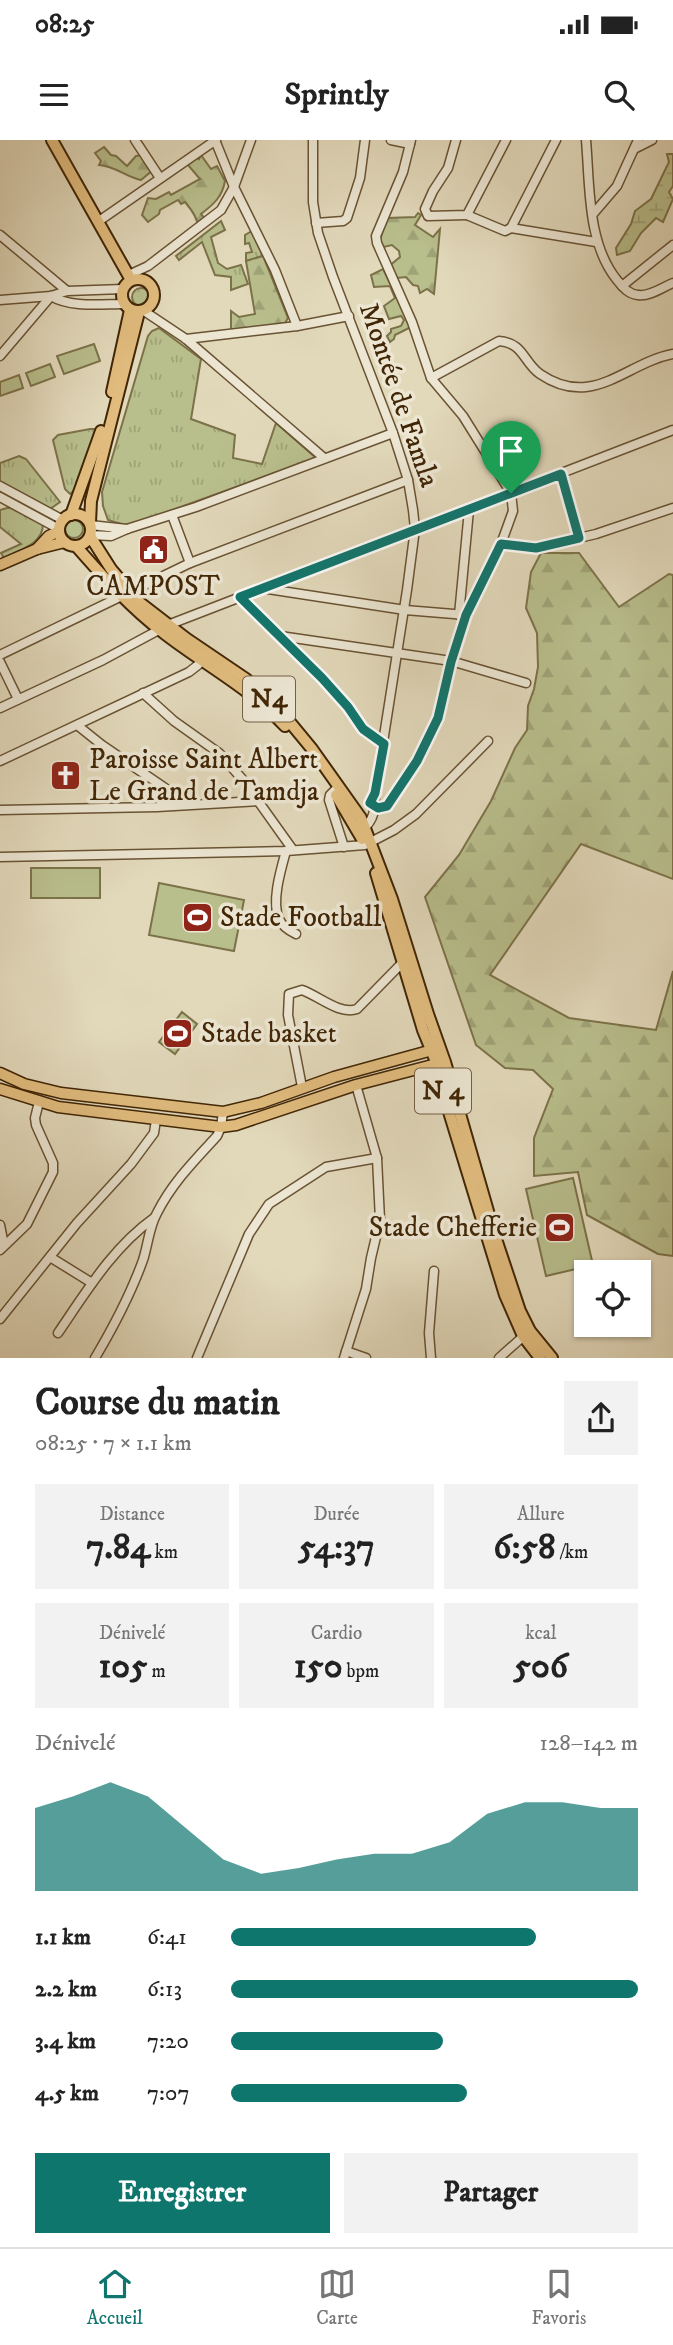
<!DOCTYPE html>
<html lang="fr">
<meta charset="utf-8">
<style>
body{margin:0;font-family:"IM FELL DW Pica",serif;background:#f2f2f2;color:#222;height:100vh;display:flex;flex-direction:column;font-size:26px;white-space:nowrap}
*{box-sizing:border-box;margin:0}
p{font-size:23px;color:#767676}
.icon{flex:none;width:38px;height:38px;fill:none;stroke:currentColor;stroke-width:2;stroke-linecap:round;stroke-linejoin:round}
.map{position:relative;height:1218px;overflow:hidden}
.side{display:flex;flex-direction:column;background:#fff;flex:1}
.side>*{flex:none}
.buttons{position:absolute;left:574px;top:1120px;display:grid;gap:14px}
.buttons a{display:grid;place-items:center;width:77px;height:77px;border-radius:0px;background:#fff;box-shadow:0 2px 5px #0004;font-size:35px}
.pin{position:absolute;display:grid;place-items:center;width:60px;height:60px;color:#fff;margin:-72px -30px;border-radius:50% 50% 50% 0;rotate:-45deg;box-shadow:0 0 7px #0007}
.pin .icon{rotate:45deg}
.round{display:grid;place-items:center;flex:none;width:74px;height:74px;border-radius:0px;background:#f2f2f2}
.summary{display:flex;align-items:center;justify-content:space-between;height:119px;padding:0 35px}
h1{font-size:38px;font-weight:800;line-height:52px}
.stats{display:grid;grid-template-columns:repeat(3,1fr);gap:10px;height:119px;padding:7px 35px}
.stats div{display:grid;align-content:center;border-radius:0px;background:#f2f2f2;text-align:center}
.stats b{font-size:35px;font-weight:800}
.stats small{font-size:19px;font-weight:400}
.stats p{font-size:19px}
.chart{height:196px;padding:14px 35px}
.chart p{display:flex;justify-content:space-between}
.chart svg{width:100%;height:126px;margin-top:7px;fill:#0f766e;opacity:.7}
.button{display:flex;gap:14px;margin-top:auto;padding:14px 35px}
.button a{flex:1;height:80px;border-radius:0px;background:#0f766e;color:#fff;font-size:28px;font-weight:800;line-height:80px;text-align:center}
.button a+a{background:#f2f2f2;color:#222}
ul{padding:0 35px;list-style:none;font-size:23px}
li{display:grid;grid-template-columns:112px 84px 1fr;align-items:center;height:52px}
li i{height:18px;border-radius:9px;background:#0f766e}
.status{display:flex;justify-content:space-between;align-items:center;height:49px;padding:0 35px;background:#fff;direction:ltr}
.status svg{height:19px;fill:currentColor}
header{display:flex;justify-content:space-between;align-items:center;height:91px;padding:0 35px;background:#fff;font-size:32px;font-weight:800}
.menu{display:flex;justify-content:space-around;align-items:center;height:98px;border-top:2px solid #e0e0e0;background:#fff;font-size:19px;color:#767676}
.menu a{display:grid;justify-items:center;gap:4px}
.menu .current{color:#0f766e}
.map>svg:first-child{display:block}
.grass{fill:url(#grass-tufts);stroke:#7c7249;stroke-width:2}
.forest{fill:url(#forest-firs);stroke:#7c7249;stroke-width:2}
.wetland{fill:url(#wetland-marsh);stroke:#7c7249;stroke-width:2}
.pitch{fill:#b8be8c;stroke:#7c7249;stroke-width:2}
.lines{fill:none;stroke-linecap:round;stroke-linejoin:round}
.minor-casing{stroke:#695333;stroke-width:11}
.major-casing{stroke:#412606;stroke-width:13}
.highway-casing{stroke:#412606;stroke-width:14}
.minor{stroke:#ece6d3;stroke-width:8}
.major{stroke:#e1bc7e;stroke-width:10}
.highway{stroke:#e1bc7e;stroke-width:10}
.route-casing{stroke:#fff;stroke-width:14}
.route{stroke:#0f766e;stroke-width:9}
.labels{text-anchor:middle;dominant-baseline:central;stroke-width:7;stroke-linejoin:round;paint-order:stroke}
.shield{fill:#ece6d3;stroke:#746044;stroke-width:2}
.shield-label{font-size:26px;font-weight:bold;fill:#412606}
.street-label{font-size:28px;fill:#412606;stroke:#ece6d3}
.poi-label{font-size:28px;fill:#412606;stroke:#ece6d3;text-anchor:start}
</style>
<div class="status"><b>08:25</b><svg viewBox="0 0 49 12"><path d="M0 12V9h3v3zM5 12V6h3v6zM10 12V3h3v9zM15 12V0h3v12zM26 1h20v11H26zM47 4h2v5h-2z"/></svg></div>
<header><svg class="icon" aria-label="menu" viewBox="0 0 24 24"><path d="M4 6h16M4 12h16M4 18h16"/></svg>Sprintly<svg class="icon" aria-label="search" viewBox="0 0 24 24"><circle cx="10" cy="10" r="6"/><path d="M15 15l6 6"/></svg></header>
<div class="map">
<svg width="673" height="1218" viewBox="0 0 673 1218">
<defs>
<pattern id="grass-tufts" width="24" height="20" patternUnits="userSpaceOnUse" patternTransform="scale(1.75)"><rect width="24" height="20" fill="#b8be8c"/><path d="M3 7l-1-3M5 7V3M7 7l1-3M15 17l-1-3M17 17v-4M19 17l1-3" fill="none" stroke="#9fa377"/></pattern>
<pattern id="forest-firs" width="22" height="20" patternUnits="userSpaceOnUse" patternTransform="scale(1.75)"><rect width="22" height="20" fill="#b8be8c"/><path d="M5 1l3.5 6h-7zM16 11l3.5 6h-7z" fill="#9fa377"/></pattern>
<pattern id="wetland-marsh" width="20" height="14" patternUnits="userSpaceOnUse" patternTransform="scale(1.75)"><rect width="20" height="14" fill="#b8be8c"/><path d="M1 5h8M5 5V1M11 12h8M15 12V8" fill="none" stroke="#9fa377"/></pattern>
</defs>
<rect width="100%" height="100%" fill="#e2d9bb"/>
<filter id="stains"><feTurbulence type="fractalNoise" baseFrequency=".00286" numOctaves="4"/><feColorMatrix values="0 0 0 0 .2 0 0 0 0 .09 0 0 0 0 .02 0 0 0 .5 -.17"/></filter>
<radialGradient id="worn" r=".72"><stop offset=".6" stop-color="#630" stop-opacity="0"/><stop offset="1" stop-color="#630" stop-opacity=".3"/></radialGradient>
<!-- grass -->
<g class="grass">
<polygon points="221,81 225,90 211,97 218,123 227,129 241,125 248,144 231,150 231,137 215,135 202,102 179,120 176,116"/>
<polygon points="252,91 263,116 246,121 246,113 252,112 249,103 245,104 245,95"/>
<circle cx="141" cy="157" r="9"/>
<polygon points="159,188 201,219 191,279 235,295 233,318 262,324 276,283 316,318 128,386 108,380 103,366 102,352 148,196 152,191"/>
<polygon points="90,289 99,289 76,349 70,354 65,349 53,300 58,295"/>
<polygon points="19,316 26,319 60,362 50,369 0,341 0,323"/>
<path d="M7,368h4l27,13 5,3c0,20 -23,26 -39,34l-3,-5 20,-9 -21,-17v-17z"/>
<circle cx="74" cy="389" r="9"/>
</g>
<!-- forest -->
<g class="forest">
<path d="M104,7l7,8 5,1 11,10 9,-10 6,-1 11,15 -12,10c-16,-3 -25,-14 -42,-15l2,-4 -6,-8z"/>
<path d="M201,15l10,14 6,-3 8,15c-3,16 -11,23 -24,33l6,7 -9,6c0,-9 -7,-18 -13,-25l-4,2 -3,-4 -18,10 -1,4 -11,8 -6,-7 6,-17 8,1 13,-7 2,3 29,-16 -12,-14 8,-9 3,3z"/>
<polygon points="418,73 421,75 415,85 433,97 440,89 434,154 427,149 420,153 418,146 413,145 406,137 397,138 388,127 400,117 399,111 392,105 379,108 379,103 387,78 415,77"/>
<polygon points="263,116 288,178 285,183 231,192 231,171 239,177 255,174 246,121"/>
<polygon points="383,129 410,184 409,188 395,195 394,199 390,202 387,196 391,192 391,189 401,186 404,180 401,176 389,179 384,166 395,158 390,146 374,147 371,135"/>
<polygon points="541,413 579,413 619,467 669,434 673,435 673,739 581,704 490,835 569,878 656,890 673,831 673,1116 658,1114 587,1075 578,1032 534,1036 534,998 553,949 533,930 505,928 476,905 425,757 459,715 491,661 515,608 527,590 528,566 534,549 538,527 537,493 526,468 531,432"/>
</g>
<!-- wetland -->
<polygon class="wetland" points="667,14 673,14 673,46 669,52 673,59 663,82 656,78 641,93 630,111 617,115 616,108 631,84 635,71 651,59 669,22"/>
<!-- pitch -->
<g class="pitch">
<polygon points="94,204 100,221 64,234 57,216"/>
<polygon points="50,224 55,237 31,246 26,233"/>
<polygon points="19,235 23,248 0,256 0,242"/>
<rect x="31" y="728" width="69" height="30"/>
<polygon points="159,743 244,760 234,811 149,795"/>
<polygon points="182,872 197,884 175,914 159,902"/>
<polygon points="573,1038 593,1125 546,1136 526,1049"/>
</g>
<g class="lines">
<defs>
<g id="minor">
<polyline points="135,0 160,38"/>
<polyline points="215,0 234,47 275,130 297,186"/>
<path d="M313,0v62l5,31 15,44 60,156 15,47 5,30 2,19 -8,61 -32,203c0,15 0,27 -13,37"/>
<polyline points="391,0 410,4"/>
<polyline points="456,0 448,28 433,51 425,69 428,76 467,75 506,0"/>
<polyline points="556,0 511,88 596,102"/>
<path d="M586,0c4,46 1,103 31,140 6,7 11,14 21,15 11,2 25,-8 35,-12"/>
<polyline points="636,8 652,0"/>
<polyline points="593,74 617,46 638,0"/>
<polyline points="467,75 505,91 511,88"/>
<polyline points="99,81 216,0"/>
<polyline points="316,83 343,81 347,78 360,38 365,0"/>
<polyline points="0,95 67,151"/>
<polyline points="133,133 148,126 221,70 234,47 251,0"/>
<polyline points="622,146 673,105"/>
<path d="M51,156c20,12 50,8 73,8"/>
<polyline points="0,160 51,156 67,151 123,149"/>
<polyline points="144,171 186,199 324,318"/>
<polyline points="186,199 297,186 349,176"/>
<polyline points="0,216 51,156"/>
<path d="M431,238l68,-37c25,2 24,21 41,33 53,36 85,-11 133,-20"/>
<polyline points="561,334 579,398"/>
<polyline points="0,346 63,380"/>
<polyline points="0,357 59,389"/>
<polyline points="172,375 190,423"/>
<polyline points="90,385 127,389"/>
<polyline points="90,395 111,396 127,389 196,367 393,293"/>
<polyline points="501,404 540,407 596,394 673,368"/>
<polyline points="268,449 405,470 466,475"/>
<polyline points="240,458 322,538 348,567 364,589 384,604"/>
<polyline points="459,475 469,370"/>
<polyline points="280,496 451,521 526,543"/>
<polyline points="0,515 190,423 408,340"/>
<polyline points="0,522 18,559"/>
<polyline points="143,553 174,581 219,613 252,650 258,661 293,710"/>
<polyline points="0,568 103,520 168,485 673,290"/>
<polyline points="77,585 102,605 187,663"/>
<polyline points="0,621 189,532 198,525 204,516"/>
<polyline points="337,648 330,655 329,660 344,707"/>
<polyline points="370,663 378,668 387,666 417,621 438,578 451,521 466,475 501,404 513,371 511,353 463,276 431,238 412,182 377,103 376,96 403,32 411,0"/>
<polyline points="0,670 157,667 258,661"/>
<path d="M286,711c-5,18 -15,51 -7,68 3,7 11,12 17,15"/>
<polyline points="0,717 286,711 365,705 394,690 416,674 488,601"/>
<path d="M302,947l-14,-72 1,-21 13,-4c17,6 37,25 55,19l49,-50"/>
<polyline points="0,1085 4,1105"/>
<polyline points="0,1110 27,1084 53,1032 53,1023 36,985 35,978 39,962"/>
<polyline points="50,1117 92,1143"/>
<polyline points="0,1179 77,1083 131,1024 154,993 156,980"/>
<path d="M58,1193c28,-41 55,-86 96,-115"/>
<polyline points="346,1211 366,1218"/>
<path d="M95,1218c19,-32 35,-62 48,-98 5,-15 6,-33 14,-47 15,-30 37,-52 60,-77l4,-9 2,-15"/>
<polyline points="197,1218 249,1094 269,1064 326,1027 377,1018"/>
<polyline points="344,1218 366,1149 371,1118 380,1080 377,1018 356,945"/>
<polyline points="431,1218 429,1193 434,1131"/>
<polyline points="499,1218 526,1194"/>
</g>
<g id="major">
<polyline points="37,409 49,396 59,391"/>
<polyline points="0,425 37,409 65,402"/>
<polyline points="0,933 24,944 61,953 223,972 261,963 334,937 436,909"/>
<polyline points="0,949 58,967 221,987 236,985 356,945 444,922"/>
</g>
<g id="highway">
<polyline points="52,0 131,140"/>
<circle cx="138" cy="155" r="16"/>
<polyline points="112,252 130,170"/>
<circle cx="75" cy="390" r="16"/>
<polyline points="71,375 101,291"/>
<polyline points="90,383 91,361 139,172"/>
<polyline points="90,396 111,429 139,462 187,499 246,539 279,569 312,609 361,678 392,759 428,874 445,922 496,1099 520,1171 530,1191 552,1218"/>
<path d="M76,406c28,32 55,62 89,88 40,31 85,54 120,92"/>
<polyline points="336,655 362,699"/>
<polyline points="376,733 423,890 437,924 442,949 505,1155 523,1196 540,1218"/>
</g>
</defs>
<!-- minor casing -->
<use href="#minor" class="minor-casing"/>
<!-- major casing -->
<use href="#major" class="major-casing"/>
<!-- highway casing -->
<use href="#highway" class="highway-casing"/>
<!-- minor -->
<use href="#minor" class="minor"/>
<!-- major -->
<use href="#major" class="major"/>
<!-- highway -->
<use href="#highway" class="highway"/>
</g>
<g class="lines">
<defs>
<polygon id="route" points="561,334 579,398 536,408 501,404 466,475 451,522 438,578 417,621 387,666 378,668 370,663 375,653 384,604 363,589 348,567 322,538 240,457"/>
</defs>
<!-- route casing -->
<use href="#route" class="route-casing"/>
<!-- route -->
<use href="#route" class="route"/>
</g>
<!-- icons -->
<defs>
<symbol id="civic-square" viewBox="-11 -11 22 22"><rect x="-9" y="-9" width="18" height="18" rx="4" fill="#8f2418" stroke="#ece6d3"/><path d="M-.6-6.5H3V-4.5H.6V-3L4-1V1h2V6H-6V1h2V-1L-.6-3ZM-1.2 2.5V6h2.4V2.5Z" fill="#fff"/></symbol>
<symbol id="church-square" viewBox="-11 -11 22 22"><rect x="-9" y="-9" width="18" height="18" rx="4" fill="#8f2418" stroke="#ece6d3"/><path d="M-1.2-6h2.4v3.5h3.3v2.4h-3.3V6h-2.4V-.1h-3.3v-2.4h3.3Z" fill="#fff"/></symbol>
<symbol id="stadium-square" viewBox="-11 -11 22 22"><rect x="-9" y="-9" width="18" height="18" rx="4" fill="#8f2418" stroke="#ece6d3"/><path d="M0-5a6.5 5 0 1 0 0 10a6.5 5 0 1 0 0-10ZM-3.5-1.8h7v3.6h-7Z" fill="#fff"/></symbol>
</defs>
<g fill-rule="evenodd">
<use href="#civic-square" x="136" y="392" width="35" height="35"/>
<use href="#church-square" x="48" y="618" width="35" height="35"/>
<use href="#stadium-square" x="180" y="760" width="35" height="35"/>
<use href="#stadium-square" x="160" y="876" width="35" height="35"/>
<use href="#stadium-square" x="542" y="1070" width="35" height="35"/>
</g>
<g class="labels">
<!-- shield labels -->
<g class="shield">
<rect x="243" y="536.5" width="52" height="45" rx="5"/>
<rect x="415" y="928.5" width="56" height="45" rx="5"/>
</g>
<g class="shield-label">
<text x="269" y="559">N4</text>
<text x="443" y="951">N 4</text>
</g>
<!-- street labels -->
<g class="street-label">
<text transform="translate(399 255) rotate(71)">Montée de Famla</text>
</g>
<!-- poi labels -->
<g class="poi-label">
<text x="153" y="446" text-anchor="middle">CAMPOST</text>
<text x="89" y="619">Paroisse Saint Albert<tspan x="89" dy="32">Le Grand de Tamdja</tspan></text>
<text x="220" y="777">Stade Football</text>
<text x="201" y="893">Stade basket</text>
<text x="537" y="1087" text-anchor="end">Stade Chefferie</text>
</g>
</g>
<rect width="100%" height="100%" filter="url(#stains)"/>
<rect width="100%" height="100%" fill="url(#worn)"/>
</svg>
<div class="buttons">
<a><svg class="icon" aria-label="locate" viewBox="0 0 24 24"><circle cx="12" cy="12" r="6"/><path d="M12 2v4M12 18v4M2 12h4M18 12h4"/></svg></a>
</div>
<div class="pin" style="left:511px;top:353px;background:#1e9e55"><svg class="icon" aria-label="arrive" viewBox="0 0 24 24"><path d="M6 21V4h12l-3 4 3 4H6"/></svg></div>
</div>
<section class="side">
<div class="summary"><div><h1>Course du matin</h1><p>08:25 · 7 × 1.1 km</p></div><a class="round"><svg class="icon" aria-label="share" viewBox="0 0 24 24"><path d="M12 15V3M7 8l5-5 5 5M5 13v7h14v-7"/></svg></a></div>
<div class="stats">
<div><p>Distance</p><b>7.84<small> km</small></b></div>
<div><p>Durée</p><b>54:37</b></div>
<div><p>Allure</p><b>6:58<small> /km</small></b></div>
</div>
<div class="stats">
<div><p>Dénivelé</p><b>105<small> m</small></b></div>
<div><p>Cardio</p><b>150<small> bpm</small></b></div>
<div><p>kcal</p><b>506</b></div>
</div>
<div class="chart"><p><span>Dénivelé</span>128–142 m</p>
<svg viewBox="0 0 160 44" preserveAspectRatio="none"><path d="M0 44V15L10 11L20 6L30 11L40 22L50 33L60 38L70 36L80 33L90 31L100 31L110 27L120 17L130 13L140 13L150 15L160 15V44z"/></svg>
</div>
<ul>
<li><b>1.1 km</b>6:41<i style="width:75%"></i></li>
<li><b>2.2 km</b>6:13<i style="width:100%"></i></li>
<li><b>3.4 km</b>7:20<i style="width:52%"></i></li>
<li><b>4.5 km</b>7:07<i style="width:58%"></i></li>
</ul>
<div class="button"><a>Enregistrer</a><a>Partager</a></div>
</section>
<nav class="menu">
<a class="current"><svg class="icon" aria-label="home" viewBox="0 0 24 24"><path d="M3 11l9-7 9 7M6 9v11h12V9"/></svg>Accueil</a>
<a><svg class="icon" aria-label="map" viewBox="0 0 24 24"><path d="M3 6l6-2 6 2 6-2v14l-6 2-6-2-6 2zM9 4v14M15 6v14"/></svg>Carte</a>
<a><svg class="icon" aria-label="saved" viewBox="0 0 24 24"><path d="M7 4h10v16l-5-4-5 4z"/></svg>Favoris</a>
</nav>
